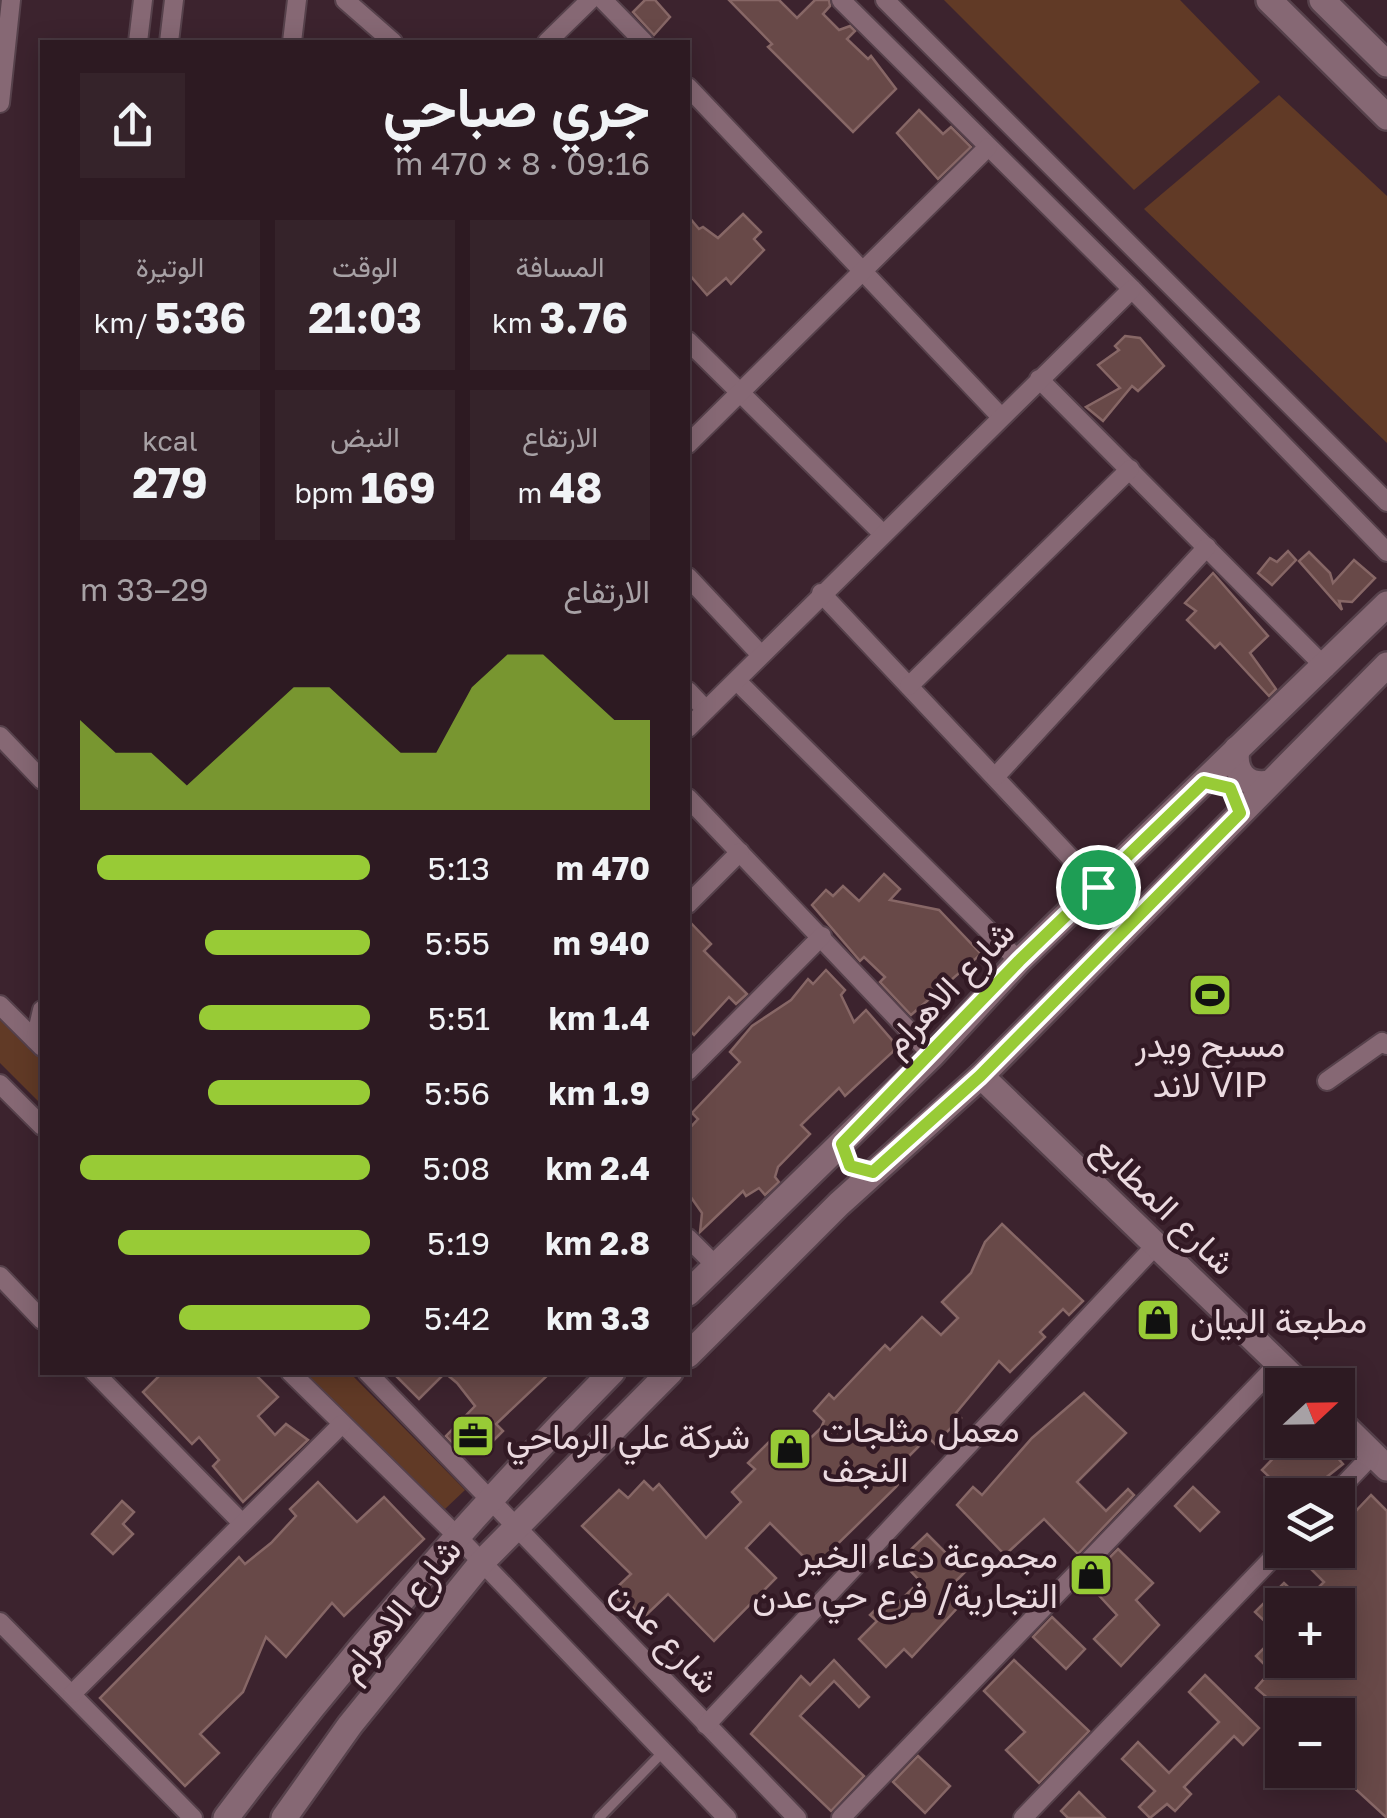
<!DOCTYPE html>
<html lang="ar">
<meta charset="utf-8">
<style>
body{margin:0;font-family:"Golos Text",Vazirmatn,sans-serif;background:#35232a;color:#f1f3f6;direction:rtl;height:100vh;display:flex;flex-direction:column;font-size:38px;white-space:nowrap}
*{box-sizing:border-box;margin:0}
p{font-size:32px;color:#a7a1a5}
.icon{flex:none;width:55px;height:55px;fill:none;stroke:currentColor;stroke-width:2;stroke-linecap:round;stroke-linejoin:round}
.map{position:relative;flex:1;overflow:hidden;direction:ltr}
.side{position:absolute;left:40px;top:40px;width:650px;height:1335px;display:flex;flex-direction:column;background:#2d1a22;border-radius:0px;box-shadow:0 5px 25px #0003,0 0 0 2px #483840;direction:rtl}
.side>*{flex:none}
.needle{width:65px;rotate:68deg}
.tools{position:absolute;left:1265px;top:1368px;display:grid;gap:20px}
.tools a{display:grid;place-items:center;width:90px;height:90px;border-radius:0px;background:#2d1a22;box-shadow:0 5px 25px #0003,0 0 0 2px #483840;font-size:50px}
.pin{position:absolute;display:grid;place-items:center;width:85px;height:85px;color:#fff;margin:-42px;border:5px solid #fff;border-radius:50%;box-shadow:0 2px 10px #0007}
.round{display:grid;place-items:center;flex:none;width:105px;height:105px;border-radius:0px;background:#35232a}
.summary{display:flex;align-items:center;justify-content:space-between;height:170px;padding:0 40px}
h1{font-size:55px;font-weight:700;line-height:75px}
.metrics{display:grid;grid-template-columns:repeat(3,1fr);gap:15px;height:170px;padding:10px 40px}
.metrics div{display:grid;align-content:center;border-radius:0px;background:#35232a;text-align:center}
.metrics b{font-size:42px;font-weight:700}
.metrics small{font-size:28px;font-weight:400}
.metrics p{font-size:28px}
.chart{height:280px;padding:20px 40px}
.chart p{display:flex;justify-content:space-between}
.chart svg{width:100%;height:180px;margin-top:10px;fill:#98cb36;opacity:.7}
ul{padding:0 40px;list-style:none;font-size:32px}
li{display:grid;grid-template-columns:160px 120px 1fr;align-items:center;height:75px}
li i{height:25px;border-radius:12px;background:#98cb36}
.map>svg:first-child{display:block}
.green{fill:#613a26}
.building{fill:#684948;stroke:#876766;stroke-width:2.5;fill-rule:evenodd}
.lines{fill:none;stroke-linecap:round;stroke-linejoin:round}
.lane-casing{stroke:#56414b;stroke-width:14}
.street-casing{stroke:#56414b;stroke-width:22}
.secondary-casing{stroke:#56414b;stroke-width:30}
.lane{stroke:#866874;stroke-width:9}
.street{stroke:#866874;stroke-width:18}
.secondary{stroke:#866874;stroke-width:25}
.route-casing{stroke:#fff;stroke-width:20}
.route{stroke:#98cb36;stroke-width:12}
.labels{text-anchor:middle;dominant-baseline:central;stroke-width:9;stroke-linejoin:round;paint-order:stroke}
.street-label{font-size:35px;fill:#ebdae0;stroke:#321924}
.poi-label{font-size:35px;fill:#ebdae0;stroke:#321924;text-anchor:start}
</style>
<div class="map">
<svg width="1387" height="1818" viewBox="0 0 1387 1818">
<rect width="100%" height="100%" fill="#3c232e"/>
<!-- green -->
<g class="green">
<polygon points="944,0 1180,0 1260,82 1134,190"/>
<polygon points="1279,95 1387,196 1387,443 1144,209"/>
<polygon points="0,1016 42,1060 42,1105 0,1063"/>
<polygon points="305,1373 350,1373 465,1490 445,1509"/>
</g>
<!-- building -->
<g class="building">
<polygon points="645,0 655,0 670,17 654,35 633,12"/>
<polygon points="729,0 779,0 797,18 815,0 829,0 830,6 823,14 839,30 850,26 855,31 847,39 868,59 871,56 896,89 853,132 768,47 772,44"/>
<polygon points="919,110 943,134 951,127 971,147 938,179 897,133"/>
<polygon points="743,214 761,232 754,239 764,250 731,284 726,278 707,295 688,273 688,216 699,229 703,227 718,238"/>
<polygon points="1125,336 1140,338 1164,366 1138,391 1132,386 1103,421 1086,407 1120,388 1098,365 1119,350 1115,346"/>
<polygon points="1288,551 1296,560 1272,585 1258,573 1270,558 1277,562"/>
<polygon points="1309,552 1330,573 1333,583 1354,560 1375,578 1352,602 1339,601 1342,610 1299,561"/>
<polygon points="1213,573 1268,636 1250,653 1276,689 1269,696 1220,643 1215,648 1187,620 1196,611 1185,603"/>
<polygon points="884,874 900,889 890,900 939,910 981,954 911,1015 880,982 885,977 864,957 860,961 812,905 826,890 833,896 843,886 859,901"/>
<polygon points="688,920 711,944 704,951 747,994 736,1004 729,997 694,1035 688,1029"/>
<polygon points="826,970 845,990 841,995 854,1022 866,1010 898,1047 845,1096 839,1088 801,1125 810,1134 778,1167 775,1177 779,1182 765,1195 759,1188 746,1196 743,1191 700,1232 702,1213 688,1193 688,1130 698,1119 692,1113 740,1062 730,1052 752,1026 791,1000 808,979 813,984"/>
<polygon points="1002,1224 1083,1301 1069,1315 1063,1309 1040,1332 1045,1337 1010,1372 999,1361 956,1413 961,1418 935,1444 928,1437 901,1464 908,1471 896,1487 814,1567 770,1523 746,1548 776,1578 714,1641 668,1594 643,1618 633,1608 629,1611 612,1592 631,1574 582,1526 619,1490 628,1498 644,1481 653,1490 659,1484 706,1538 741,1502 732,1492 755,1469 748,1463 773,1438 792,1456 821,1428 824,1421 814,1411 829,1394 834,1399 885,1345 890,1350 922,1317 941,1335 958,1318 942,1302 971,1273 985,1242"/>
<polygon points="163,1372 253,1372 278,1397 258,1416 275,1435 286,1424 308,1440 243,1502 213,1466 219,1460 199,1437 192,1444 143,1392"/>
<polygon points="392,1372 551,1372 496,1424 503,1431 479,1455 471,1448 464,1455 446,1436 475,1406 457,1383 445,1373 419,1399"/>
<polygon points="1084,1393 1126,1433 1077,1482 1106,1511 1128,1489 1134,1495 1078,1554 1044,1519 1005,1555 957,1505 973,1487 982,1495 1032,1438"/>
<polygon points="1291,1440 1322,1440 1343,1464 1304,1495 1288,1495 1262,1470"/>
<polygon points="318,1482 357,1522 384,1497 424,1539 344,1616 332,1603 286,1657 266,1637 243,1692 200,1734 219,1753 185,1786 100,1698 239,1557 245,1564 271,1543 296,1516 290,1509"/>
<polygon points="1193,1487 1219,1512 1200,1531 1175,1506"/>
<path d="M1371,1495l16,16v307l-49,-45v-58h-66l7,-7 -23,-20 15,-17 -15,-15 22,-22 -23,-22 29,-29 20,19 20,-20 -20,-20 12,-12h22v-20zM1282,1605h56v55h-56z"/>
<polygon points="122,1501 134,1512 123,1524 133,1534 113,1554 92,1534"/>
<polygon points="927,1534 965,1572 946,1591 960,1605 912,1657 904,1649 886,1667 859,1639 877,1621 870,1615 888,1597 896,1605 920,1581 900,1560"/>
<polygon points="1118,1549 1153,1583 1136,1600 1159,1625 1121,1666 1094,1639 1117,1615 1094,1590 1100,1586 1095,1572"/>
<polygon points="1052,1617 1085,1649 1066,1669 1033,1637"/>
<polygon points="834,1660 869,1697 859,1707 834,1681 800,1716 864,1776 831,1811 751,1734 801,1676 810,1685"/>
<polygon points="1014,1660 1089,1731 1039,1783 1006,1750 1025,1732 984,1691"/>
<polygon points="1205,1675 1259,1728 1243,1745 1234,1736 1184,1787 1191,1794 1175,1811 1167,1804 1150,1818 1139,1807 1155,1791 1122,1759 1138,1742 1169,1773 1219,1722 1189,1692"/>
<polygon points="918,1756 950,1786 925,1813 893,1782"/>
<polygon points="1079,1792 1105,1818 1068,1818 1061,1811"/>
</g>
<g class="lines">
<defs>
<polyline id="lane" points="599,1818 662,1753"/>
<g id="street">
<polyline points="345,0 393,42"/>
<polyline points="603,0 644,42"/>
<polyline points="841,0 1132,289 1387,552"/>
<polyline points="885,0 1387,502"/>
<polyline points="138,42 143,0"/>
<polyline points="169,42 174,0"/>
<polyline points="292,42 297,0"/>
<polyline points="547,42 590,0"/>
<polyline points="688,87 1001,417"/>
<polyline points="0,103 11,0"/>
<polyline points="688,341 882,533"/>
<polyline points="1039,379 1326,668"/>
<polyline points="688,444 988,147"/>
<polyline points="688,577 761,655"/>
<polyline points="821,593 1098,887"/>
<polyline points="737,681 1019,961"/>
<polyline points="909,686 1130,469"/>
<polyline points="688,691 706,710"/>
<polyline points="688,728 1132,289"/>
<polyline points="0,736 42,780"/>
<polyline points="996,776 1207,547"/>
<polyline points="688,798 932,1055"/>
<polyline points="688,904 740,852"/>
<polyline points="0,1005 42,1047"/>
<polyline points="35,1040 42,1010"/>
<polyline points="688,1071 822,936"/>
<polyline points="1327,1081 1382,1042 1387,1045"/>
<polyline points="0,1084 42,1126"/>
<polyline points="688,1238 715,1265"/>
<polyline points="0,1276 42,1320"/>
<polyline points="94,1372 242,1523"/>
<polyline points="290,1372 455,1534 727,1818"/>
<polyline points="367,1372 797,1818"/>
<polyline points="1334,1495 1373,1454"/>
<polyline points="0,1622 193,1818"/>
<polyline points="72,1694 342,1424"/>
<polyline points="706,1725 1156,1245"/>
<polyline points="841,1818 1279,1363"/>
<polyline points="1023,1818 1282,1548"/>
</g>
<g id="secondary">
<polyline points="1269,0 1387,117"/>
<polyline points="1322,0 1387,64"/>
<path d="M1237,749c-4,23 9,38 32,34"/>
<polyline points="981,1076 1301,1385"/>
<polyline points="688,1293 932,1055 1019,961 1387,604"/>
<polyline points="688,1355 839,1204 981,1076 1387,665"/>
<polyline points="1338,1420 1387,1468"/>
<path d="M226,1818c119,-158 247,-305 386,-446"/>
<polyline points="284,1818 350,1725 482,1562 670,1372"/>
</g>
</defs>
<!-- lane casing -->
<use href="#lane" class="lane-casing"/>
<!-- street casing -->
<use href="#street" class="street-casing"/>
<!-- secondary casing -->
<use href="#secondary" class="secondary-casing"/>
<!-- lane -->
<use href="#lane" class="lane"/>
<!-- street -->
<use href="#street" class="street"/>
<!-- secondary -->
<use href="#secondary" class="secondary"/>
</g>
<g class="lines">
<defs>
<polygon id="route" points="1204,782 1230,788 1240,813 980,1076 873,1172 850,1166 842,1144 1019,961"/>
</defs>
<!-- route casing -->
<use href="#route" class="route-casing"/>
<!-- route -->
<use href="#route" class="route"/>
</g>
<!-- icons -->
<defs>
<symbol id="stadium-square" viewBox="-11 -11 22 22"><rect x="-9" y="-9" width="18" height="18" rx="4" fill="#98cb36" stroke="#321924"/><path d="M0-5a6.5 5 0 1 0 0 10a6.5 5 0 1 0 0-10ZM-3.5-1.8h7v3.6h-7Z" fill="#111"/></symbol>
<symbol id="shop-square" viewBox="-11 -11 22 22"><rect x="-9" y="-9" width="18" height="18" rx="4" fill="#98cb36" stroke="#321924"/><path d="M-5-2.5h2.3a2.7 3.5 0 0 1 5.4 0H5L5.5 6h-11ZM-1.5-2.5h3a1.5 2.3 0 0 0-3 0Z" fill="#111"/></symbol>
<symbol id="office-square" viewBox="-11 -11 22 22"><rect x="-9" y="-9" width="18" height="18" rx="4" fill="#98cb36" stroke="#321924"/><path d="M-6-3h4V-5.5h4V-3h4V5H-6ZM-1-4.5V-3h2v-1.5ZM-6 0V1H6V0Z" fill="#111"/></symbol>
</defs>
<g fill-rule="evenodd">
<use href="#stadium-square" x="1185" y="970" width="50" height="50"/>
<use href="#shop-square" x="1133" y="1295" width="50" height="50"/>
<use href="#office-square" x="448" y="1411" width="50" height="50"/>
<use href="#shop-square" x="765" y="1424" width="50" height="50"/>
<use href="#shop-square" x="1066" y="1550" width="50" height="50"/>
</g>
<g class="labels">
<!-- street labels -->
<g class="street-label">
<text transform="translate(948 987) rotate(-46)">شارع الاهرام</text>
<text transform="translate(1165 1205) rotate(44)">شارع المطابع</text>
<text transform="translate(399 1609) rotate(-51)">شارع الاهرام</text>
<text transform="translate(666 1636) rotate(47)">شارع عدن</text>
</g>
<!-- poi labels -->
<g class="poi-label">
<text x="1210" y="1044" text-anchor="middle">مسبح ويدر<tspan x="1210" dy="40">لاند VIP</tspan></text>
<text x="1190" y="1320">مطبعة البيان</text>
<text x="822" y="1429">معمل مثلجات<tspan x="822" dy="40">النجف</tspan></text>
<text x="506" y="1436">شركة علي الرماحي</text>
<text x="1058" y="1555" text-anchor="end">مجموعة دعاء الخير<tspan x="1058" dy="40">التجارية/ فرع حي عدن</tspan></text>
</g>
</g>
</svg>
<div class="tools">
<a><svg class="needle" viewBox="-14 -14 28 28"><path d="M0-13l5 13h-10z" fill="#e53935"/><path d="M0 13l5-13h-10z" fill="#a7a1a5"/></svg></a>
<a><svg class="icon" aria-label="layers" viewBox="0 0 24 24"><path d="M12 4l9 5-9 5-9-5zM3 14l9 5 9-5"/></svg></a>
<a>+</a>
<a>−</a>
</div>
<div class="pin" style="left:1098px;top:887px;background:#1e9e55"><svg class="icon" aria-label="arrive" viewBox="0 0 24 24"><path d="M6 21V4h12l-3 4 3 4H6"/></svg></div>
<section class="side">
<div class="summary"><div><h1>جري صباحي</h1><p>09:16 · 8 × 470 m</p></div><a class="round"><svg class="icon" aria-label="share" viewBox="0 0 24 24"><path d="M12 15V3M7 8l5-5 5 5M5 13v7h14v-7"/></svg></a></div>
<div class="metrics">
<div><p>المسافة</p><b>3.76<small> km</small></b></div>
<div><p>الوقت</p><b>21:03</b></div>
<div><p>الوتيرة</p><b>5:36<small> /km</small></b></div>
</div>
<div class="metrics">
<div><p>الارتفاع</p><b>48<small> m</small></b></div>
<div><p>النبض</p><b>169<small> bpm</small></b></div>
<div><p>kcal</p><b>279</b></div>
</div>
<div class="chart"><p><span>الارتفاع</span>29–33 m</p>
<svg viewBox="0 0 160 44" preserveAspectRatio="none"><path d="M0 44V22L10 30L20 30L30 38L40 30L50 22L60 14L70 14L80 22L90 30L100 30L110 14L120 6L130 6L140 14L150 22L160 22V44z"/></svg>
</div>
<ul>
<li><b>470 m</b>5:13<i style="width:94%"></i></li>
<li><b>940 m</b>5:55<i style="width:57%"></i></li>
<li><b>1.4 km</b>5:51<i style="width:59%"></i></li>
<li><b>1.9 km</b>5:56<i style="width:56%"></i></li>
<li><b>2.4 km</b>5:08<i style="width:100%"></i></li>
<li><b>2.8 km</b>5:19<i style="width:87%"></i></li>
<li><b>3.3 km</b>5:42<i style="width:66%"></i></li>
</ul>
</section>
</div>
